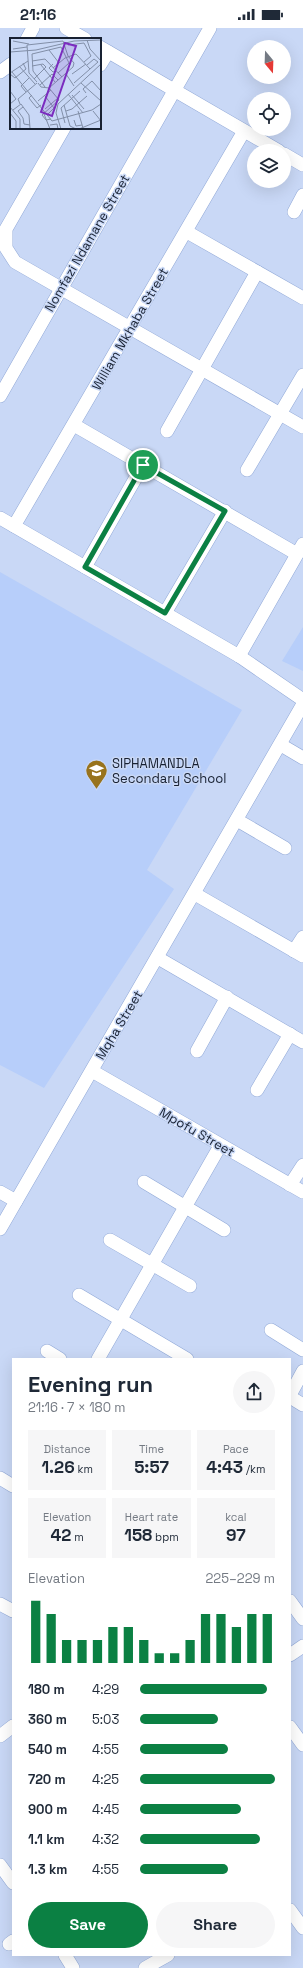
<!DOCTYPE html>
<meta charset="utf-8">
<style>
body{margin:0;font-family:"Space Grotesk",sans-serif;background:#f6f6f7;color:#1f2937;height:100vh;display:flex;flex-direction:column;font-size:15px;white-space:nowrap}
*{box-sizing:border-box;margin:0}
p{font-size:13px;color:#747a83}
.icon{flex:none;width:22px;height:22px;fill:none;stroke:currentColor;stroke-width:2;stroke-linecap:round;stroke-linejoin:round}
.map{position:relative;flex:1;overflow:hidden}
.drawer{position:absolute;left:12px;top:1330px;width:279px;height:598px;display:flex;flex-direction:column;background:#fff;border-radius:0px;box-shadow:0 4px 16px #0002}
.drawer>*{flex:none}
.needle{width:26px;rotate:161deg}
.controls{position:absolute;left:247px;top:12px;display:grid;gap:8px}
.controls a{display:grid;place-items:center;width:44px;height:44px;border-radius:50%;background:#fff;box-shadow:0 4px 16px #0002;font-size:20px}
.pin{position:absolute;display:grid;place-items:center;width:34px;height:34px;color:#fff;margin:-17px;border:2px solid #fff;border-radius:50%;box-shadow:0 1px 4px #0007}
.round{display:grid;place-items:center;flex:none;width:42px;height:42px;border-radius:21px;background:#f6f6f7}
.head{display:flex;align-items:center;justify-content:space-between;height:68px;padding:0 16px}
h1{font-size:22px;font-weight:700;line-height:30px}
.figures{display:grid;grid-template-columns:repeat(3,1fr);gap:6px;height:68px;padding:4px 16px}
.figures div{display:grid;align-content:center;border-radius:0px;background:#f6f6f7;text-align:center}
.figures b{font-size:17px;font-weight:700}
.figures small{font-size:11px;font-weight:400}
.figures p{font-size:11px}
.chart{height:112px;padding:8px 16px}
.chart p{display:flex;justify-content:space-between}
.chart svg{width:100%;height:72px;margin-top:4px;stroke:#0b8043;stroke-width:6}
.button{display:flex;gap:8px;margin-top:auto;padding:8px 16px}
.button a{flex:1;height:46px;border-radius:24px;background:#0b8043;color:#fff;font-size:16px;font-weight:700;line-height:46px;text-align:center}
.button a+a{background:#f6f6f7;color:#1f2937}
ul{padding:0 16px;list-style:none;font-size:13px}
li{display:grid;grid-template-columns:64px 48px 1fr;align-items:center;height:30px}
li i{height:10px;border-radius:5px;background:#0b8043}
.status{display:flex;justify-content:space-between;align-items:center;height:28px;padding:0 20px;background:#fff;direction:ltr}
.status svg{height:11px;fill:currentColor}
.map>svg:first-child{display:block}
.built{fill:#b7cefa}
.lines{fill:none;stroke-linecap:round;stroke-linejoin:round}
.street-casing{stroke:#90a8d7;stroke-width:14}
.street{stroke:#fff;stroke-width:13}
.route-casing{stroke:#fff;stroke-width:8}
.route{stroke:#0b8043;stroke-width:5}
.labels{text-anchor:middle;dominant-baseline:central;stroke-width:3;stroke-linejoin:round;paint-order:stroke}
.street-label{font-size:13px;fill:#182132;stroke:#c9d8f6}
.poi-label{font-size:13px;fill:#182132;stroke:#c9d8f6;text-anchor:start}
.inset-road{fill:none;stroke:#828fa8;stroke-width:1}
.view{fill:#7b2cbf;fill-opacity:0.15;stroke:#7b2cbf;stroke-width:2}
.inset-edge{fill:none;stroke:#182132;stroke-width:2}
</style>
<div class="status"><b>21:16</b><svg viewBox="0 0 49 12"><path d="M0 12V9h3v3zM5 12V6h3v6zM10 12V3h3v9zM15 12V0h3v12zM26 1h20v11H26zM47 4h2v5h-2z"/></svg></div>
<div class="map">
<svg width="303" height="1940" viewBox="0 0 303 1940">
<rect width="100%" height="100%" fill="#c9d8f6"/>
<!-- built -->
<g class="built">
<polygon points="0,544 242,682 147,842 174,861 44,1060 0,1037"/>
<polygon points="303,599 303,643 282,633"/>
</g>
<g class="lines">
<defs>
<g id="street">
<polyline points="66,0 85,11"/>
<polyline points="27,11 33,0"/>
<polyline points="100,19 279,123"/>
<polyline points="100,37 108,24"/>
<polyline points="0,44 11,36"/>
<polyline points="64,100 6,201 6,220 15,234 303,399"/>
<polyline points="284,126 303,137"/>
<polyline points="294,184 303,167"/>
<polyline points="187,204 303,270"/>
<polyline points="0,368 210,0"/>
<polyline points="74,397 297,526"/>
<polyline points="167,403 257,244"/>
<polyline points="247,442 303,347"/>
<polyline points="0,490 239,628 303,672"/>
<polyline points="14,498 244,103"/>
<polyline points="85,539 143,437"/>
<polyline points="165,585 225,483"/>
<polyline points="239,628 303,516"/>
<polyline points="281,717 303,730"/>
<polyline points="237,792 285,820"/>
<polyline points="195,866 303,928"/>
<polyline points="294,923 303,909"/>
<polyline points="158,930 303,1014"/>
<polyline points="197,1023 227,969"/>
<polyline points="92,1043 303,1164"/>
<polyline points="257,1062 290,1006"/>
<polyline points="144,1154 224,1202"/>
<polyline points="290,1157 303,1137"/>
<polyline points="0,1164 16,1173"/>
<polyline points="0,1201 303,676"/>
<polyline points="110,1212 190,1258"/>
<polyline points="79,1267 187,1331"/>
<polyline points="271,1302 303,1322"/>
<polyline points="47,1323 60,1331"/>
<polyline points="98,1331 220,1118"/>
<polyline points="290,1367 303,1343"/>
<polyline points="290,1369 303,1377"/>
<polyline points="0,1450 13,1458"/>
<polyline points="290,1573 303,1591"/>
<polyline points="0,1576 13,1583"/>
<polyline points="290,1627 303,1618"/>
<polyline points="290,1699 303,1717"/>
<polyline points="0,1708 13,1698"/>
<polyline points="0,1837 13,1855"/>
<polyline points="290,1882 303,1900"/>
<polyline points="9,1916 13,1913"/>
<polyline points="65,1927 73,1940"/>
<polyline points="145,1940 168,1927"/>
</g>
</defs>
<!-- street casing -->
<use href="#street" class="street-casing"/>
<!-- street -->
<use href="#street" class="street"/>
</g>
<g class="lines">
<defs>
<polygon id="route" points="143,437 225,483 165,585 85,539"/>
</defs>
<!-- route casing -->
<use href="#route" class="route-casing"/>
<!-- route -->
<use href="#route" class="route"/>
</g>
<!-- icons -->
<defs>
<symbol id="school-pin" viewBox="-11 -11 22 30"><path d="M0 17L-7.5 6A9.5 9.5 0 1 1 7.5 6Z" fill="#98731d" stroke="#c9d8f6"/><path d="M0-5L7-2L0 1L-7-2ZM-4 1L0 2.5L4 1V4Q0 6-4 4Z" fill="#fff"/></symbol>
</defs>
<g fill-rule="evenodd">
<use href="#school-pin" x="84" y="730" width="25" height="34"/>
</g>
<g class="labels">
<!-- street labels -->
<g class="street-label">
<text transform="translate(87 215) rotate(-60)">Nomfazi Ndamane Street</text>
<text transform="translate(130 301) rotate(-60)">William Mkhaba Street</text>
<text transform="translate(119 997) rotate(-59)">Mqha Street</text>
<text transform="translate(197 1104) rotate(30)">Mpofu Street</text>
</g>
<!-- poi labels -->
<g class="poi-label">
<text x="112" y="735">SIPHAMANDLA<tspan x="112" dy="15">Secondary School</tspan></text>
</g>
</g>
<!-- overview -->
<g transform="translate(10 10)">
<rect width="91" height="91" fill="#c9d8f6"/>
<path class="inset-road" d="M77,2l3,9 11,12M3,3l16,3M58,7l16,-2 7,13 -7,6M3,11l14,-2M39,12l10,13M0,14l26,-2 38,-9 27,-1M66,16l14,15M35,21l17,18M22,23l13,-2M43,26l-4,4 4,4 3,-1M31,27l14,17M9,28l16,18M22,28l11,-2 3,3 -12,12M43,30l12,-10 11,-4M2,34l40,49 40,-11 9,-6M0,35l18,-12M48,35l11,-10M0,36l5,4 11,-9 -3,-6M56,36l8,12M62,36l14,-10M27,44l-8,-9 -2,-28 36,-4 5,15 6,7 -1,4 -24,21 -8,-1 -3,-4M64,45l24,-21 -4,-3 -7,6M71,45l20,18M30,47l12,-11 6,6M35,49l-12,-16 -1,-17 29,-7 9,18M39,50l10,12 -17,15 4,5 5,-1M0,53l6,8 -6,5M16,54l-5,-6 8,-8M76,55l-3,-4 9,-8 9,10M58,56l15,19M22,57l-3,3 3,4 5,6 4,-3M62,57l12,14M35,58l9,12 -6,6M28,63l13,-11M10,66l-2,-5 19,-16M54,67l6,21 6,3M0,69l10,12v9M13,69l-5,4 5,7 1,6 6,1M35,71l13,-11M3,72l8,-6 8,11 1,13M56,73l6,-2 15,-13M68,73l5,17M83,73l8,10M0,75l6,8v8M34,76l6,15M64,82l2,6 6,-1M55,85l-4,-15 19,-17M40,87l7,-1 1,5M0,91h33M51,91l-5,-16 2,-9 43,-40M69,91l22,-9"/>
<path class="view" d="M55,5l11,3 -24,70 -11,-4z"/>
<rect width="91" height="91" class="inset-edge"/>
</g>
</svg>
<div class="controls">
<a><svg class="needle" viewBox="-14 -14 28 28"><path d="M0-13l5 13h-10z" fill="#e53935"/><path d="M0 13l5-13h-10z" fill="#747a83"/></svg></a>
<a><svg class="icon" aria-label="locate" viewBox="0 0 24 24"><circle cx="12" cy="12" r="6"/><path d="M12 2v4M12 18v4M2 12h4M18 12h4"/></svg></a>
<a><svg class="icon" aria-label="layers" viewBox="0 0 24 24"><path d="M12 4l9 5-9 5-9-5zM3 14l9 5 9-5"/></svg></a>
</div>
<div class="pin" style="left:143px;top:437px;background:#1e9e55"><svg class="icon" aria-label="arrive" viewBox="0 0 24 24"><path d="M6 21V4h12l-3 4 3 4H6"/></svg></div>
<section class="drawer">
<div class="head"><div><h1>Evening run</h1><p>21:16 · 7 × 180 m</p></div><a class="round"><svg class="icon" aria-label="share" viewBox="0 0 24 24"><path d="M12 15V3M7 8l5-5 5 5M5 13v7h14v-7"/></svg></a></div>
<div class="figures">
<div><p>Distance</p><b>1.26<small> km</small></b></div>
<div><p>Time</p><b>5:57</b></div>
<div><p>Pace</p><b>4:43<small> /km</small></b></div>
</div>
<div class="figures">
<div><p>Elevation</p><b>42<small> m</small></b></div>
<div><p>Heart rate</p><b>158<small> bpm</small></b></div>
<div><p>kcal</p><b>97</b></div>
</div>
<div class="chart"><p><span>Elevation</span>225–229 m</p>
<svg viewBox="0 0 160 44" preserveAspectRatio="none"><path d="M5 44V6M15 44V14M25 44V30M35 44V30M45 44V30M55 44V22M65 44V22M75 44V30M85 44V38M95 44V38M105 44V30M115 44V14M125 44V14M135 44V22M145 44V14M155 44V14"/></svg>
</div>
<ul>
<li><b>180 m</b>4:29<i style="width:94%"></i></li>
<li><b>360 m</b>5:03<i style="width:58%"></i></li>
<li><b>540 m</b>4:55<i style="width:65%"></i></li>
<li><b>720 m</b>4:25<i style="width:100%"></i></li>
<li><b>900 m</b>4:45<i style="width:75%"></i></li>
<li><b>1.1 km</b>4:32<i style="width:89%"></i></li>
<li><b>1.3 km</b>4:55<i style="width:65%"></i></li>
</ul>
<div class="button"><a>Save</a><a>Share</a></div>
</section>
</div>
